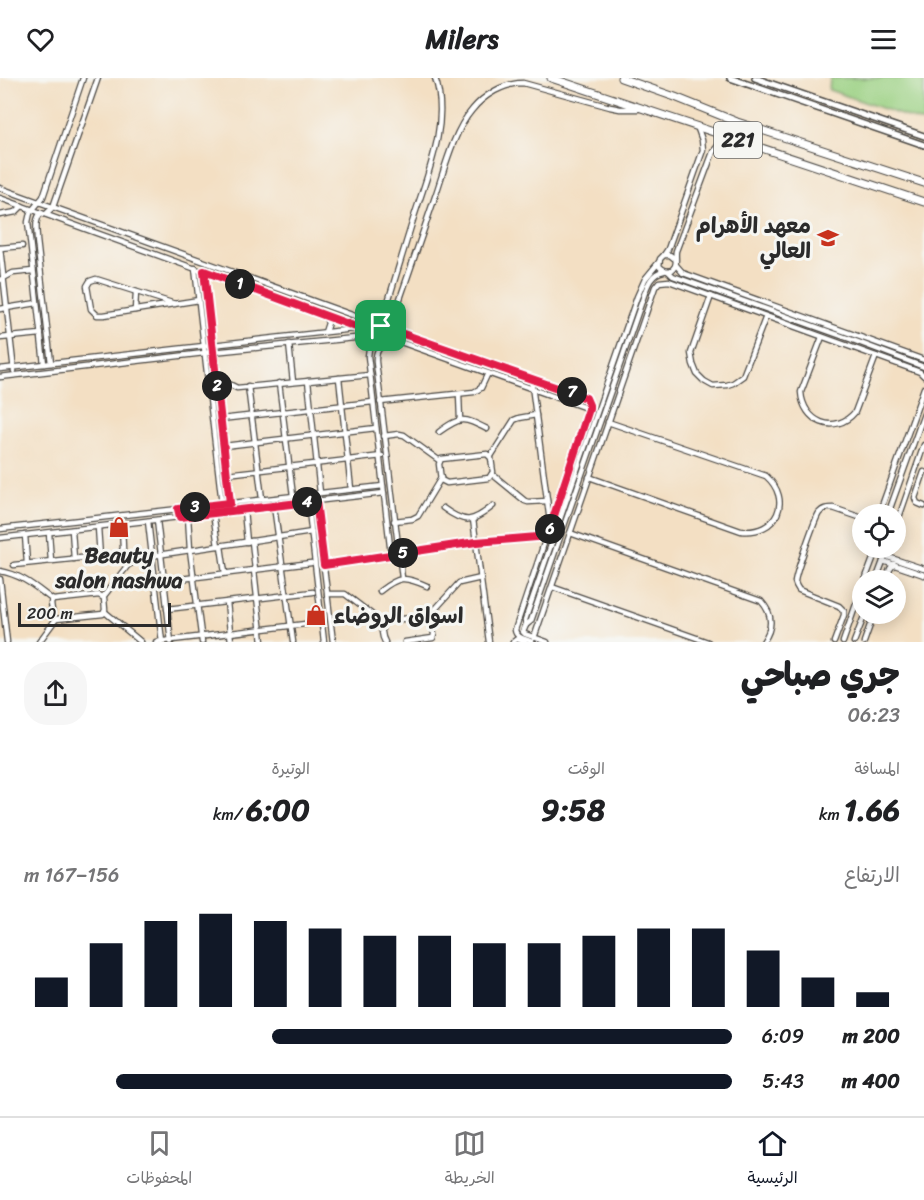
<!DOCTYPE html>
<html lang="ar">
<meta charset="utf-8">
<style>
body{margin:0;font-family:Sriracha,"Playpen Sans Arabic",sans-serif;background:#f6f6f6;color:#202124;direction:rtl;height:100vh;display:flex;flex-direction:column;font-size:22px;white-space:nowrap}
*{box-sizing:border-box;margin:0}
p{font-size:20px;color:#757577}
.icon{flex:none;width:33px;height:33px;fill:none;stroke:currentColor;stroke-width:2;stroke-linecap:round;stroke-linejoin:round}
.map{position:relative;height:564px;overflow:hidden;direction:ltr}
.drawer{display:flex;flex-direction:column;background:#fff;flex:1}
.drawer>*{flex:none}
.controls{position:absolute;left:852px;top:426px;display:grid;gap:12px}
.controls a{display:grid;place-items:center;width:54px;height:54px;border-radius:50%;background:#fff;box-shadow:0 3px 15px #0003;font-size:30px}
.scale{position:absolute;left:18px;bottom:15px;width:153px;box-sizing:border-box;padding-left:6px;border:3px solid #2b2b2b;border-top:0;font-size:16px;line-height:21px;white-space:nowrap;color:#2b2b2b;-webkit-text-stroke:4px #f6f6f2;paint-order:stroke}
.pin{position:absolute;display:grid;place-items:center;width:51px;height:51px;color:#fff;margin:-26px;border-radius:12px;box-shadow:0 3px 9px #0006}
.km{position:absolute;width:30px;height:30px;margin:-15px;border-radius:50%;background:#222;color:#fff;font-size:16px;line-height:30px;text-align:center}
.round{display:grid;place-items:center;flex:none;width:63px;height:63px;border-radius:24px;background:#f6f6f6}
.summary{display:flex;align-items:center;justify-content:space-between;height:102px;padding:0 24px}
h1{font-size:33px;font-weight:800;line-height:45px}
.stats{display:grid;grid-template-columns:repeat(3,1fr);gap:9px;height:102px;padding:6px 24px}
.stats div{display:grid;align-content:center}
.stats b{font-size:30px;font-weight:800}
.stats small{font-size:16px;font-weight:400}
.stats p{font-size:16px}
.chart{height:168px;padding:12px 24px}
.chart p{display:flex;justify-content:space-between}
.chart svg{width:100%;height:108px;margin-top:6px;stroke:#111827;stroke-width:6}
ul{padding:0 24px;list-style:none;font-size:20px}
li{display:grid;grid-template-columns:96px 72px 1fr;align-items:center;height:45px}
li i{height:15px;border-radius:8px;background:#111827}
header{display:flex;justify-content:space-between;align-items:center;height:78px;padding:0 24px;background:#fff;font-size:27px;font-weight:800}
.tab-bar{display:flex;justify-content:space-around;align-items:center;height:84px;border-top:2px solid #e0e0e0;background:#fff;font-size:16px;color:#757577}
.tab-bar a{display:grid;justify-items:center;gap:3px}
.tab-bar .current{color:#111827}
.map>svg:first-child{display:block}
.green{fill:#9ad081;stroke:#627e56;stroke-width:1.5}
.lines{fill:none;stroke-linecap:round;stroke-linejoin:round}
.minor-casing{stroke:#494642;stroke-width:7}
.tertiary-casing{stroke:#494642;stroke-width:8}
.trunk-casing{stroke:#494642;stroke-width:9}
.minor{stroke:#fff;stroke-width:4.5}
.tertiary{stroke:#fff;stroke-width:5}
.trunk{stroke:#fff;stroke-width:7}
.route-casing{stroke:#fff;stroke-width:12}
.route{stroke:#e11d48;stroke-width:8}
.labels{text-anchor:middle;dominant-baseline:central;stroke-width:6;stroke-linejoin:round;paint-order:stroke}
.shield{fill:#f6f6f2;stroke:#686867;stroke-width:1.5}
.shield-label{font-size:21px;font-weight:bold;fill:#2b2b2b}
.poi-label{font-size:22px;font-weight:bold;fill:#2b2b2b;stroke:#f6f6f2;text-anchor:end}
</style>
<header><svg class="icon" aria-label="menu" viewBox="0 0 24 24"><path d="M4 6h16M4 12h16M4 18h16"/></svg>Milers<svg class="icon" aria-label="heart" viewBox="0 0 24 24"><path d="M12 20l-8-8c-3-5 5-10 8-4 3-6 11-1 8 4z"/></svg></header>
<div class="map">
<svg width="924" height="564" viewBox="0 0 924 564">
<rect width="100%" height="100%" fill="#f6f6f2"/>
<filter id="ink" filterUnits="userSpaceOnUse"><feTurbulence type="fractalNoise" baseFrequency=".0167" numOctaves="2"/><feDisplacementMap in="SourceGraphic" scale="12" xChannelSelector="R" yChannelSelector="G"/><feConvolveMatrix kernelMatrix="1 2 1 2 8 2 1 2 1" color-interpolation-filters="sRGB"/></filter>
<filter id="wash" filterUnits="userSpaceOnUse"><feTurbulence type="fractalNoise" baseFrequency=".008" numOctaves="4" result="noise"/><feDisplacementMap in="SourceGraphic" scale="24" xChannelSelector="R" yChannelSelector="G"/><feGaussianBlur stdDeviation="1.35" result="paint"/><feColorMatrix in="noise" values="0 0 0 0 0 0 0 0 0 0 0 0 0 0 0 0 0 1.4 0 .05"/><feComposite in="paint" operator="in"/></filter>
<g filter="url(#wash)">
<rect width="100%" height="100%" fill="#f3dfc3"/>
<!-- green -->
<polygon class="green" points="830,0 924,0 924,45 829,12"/>
</g>
<g filter="url(#ink)">
<g class="lines">
<defs>
<g id="minor">
<polyline points="0,110 366,242 380,248"/>
<polyline points="0,120 375,256"/>
<path d="M41,135c-7,7 -4,18 -4,27l14,123"/>
<polyline points="46,136 53,129 98,0"/>
<polyline points="0,137 16,134 22,128"/>
<polyline points="0,170 14,293"/>
<polyline points="0,170 22,168"/>
<polyline points="664,177 668,171 703,72 702,62 697,48"/>
<path d="M675,181l-5,-4h-6l-4,4 -1,7c4,5 12,8 16,0 2,-4 0,-10 1,-15l37,-99 8,-10 9,-3"/>
<polyline points="676,187 683,195 924,282"/>
<polyline points="195,190 222,426"/>
<polyline points="204,193 230,425"/>
<polyline points="668,193 673,198 850,261 924,289"/>
<polyline points="0,202 13,195 33,193"/>
<polyline points="711,218 691,275 693,286 697,296 704,303 713,308 727,307 733,305 743,298 766,238"/>
<polyline points="175,226 96,201 90,203 87,208 91,231 97,237 104,237 199,222"/>
<polyline points="0,231 37,225"/>
<polyline points="135,232 136,214"/>
<polyline points="325,237 328,245 325,254"/>
<path d="M381,248c10,-35 21,-70 32,-106 13,-42 38,-98 22,-142"/>
<path d="M390,250c15,-45 31,-89 46,-134 9,-27 18,-63 36,-84 12,-15 32,-27 51,-27l87,24 10,2h18"/>
<path d="M392,252l190,66 6,5 1,8 -74,221c1,8 11,9 17,12"/>
<polyline points="375,259 369,271 368,278 391,477"/>
<path d="M822,259l-21,55c2,30 34,44 54,20l21,-56"/>
<polyline points="0,260 41,256"/>
<polyline points="392,261 589,331"/>
<polyline points="289,266 293,304"/>
<path d="M384,266l-7,-3 -2,-7 3,-7 5,-2 7,3 3,8c-6,13 -18,6 -17,26l26,216"/>
<polyline points="44,286 28,144 30,135 43,119 83,0"/>
<polyline points="0,291 363,250 366,242"/>
<polyline points="0,299 213,274 375,258"/>
<polyline points="339,300 351,411"/>
<polyline points="531,300 550,444"/>
<polyline points="308,303 320,415"/>
<polyline points="227,305 237,310 370,297"/>
<polyline points="279,305 293,418"/>
<polyline points="248,308 262,421"/>
<polyline points="459,316 460,342"/>
<polyline points="380,324 474,314 481,310 488,295"/>
<polyline points="221,341 373,324"/>
<path d="M439,354c22,-16 24,-15 48,-3"/>
<polyline points="384,358 399,356 404,357 440,383"/>
<polyline points="224,368 376,350"/>
<polygon points="487,376 491,380 493,394 489,400 447,405 441,402 439,386 441,381"/>
<polyline points="491,378 514,342 519,340 536,337"/>
<polyline points="924,394 915,420 917,425 924,428"/>
<polyline points="227,396 382,378"/>
<polyline points="492,396 525,423 528,424 547,423"/>
<path d="M589,399l152,54c36,4 52,-31 25,-55l-158,-54"/>
<polyline points="316,423 333,564"/>
<polyline points="308,424 324,564"/>
<polyline points="274,428 293,564"/>
<path d="M443,430c22,16 29,15 50,-2"/>
<polyline points="244,432 247,464"/>
<polyline points="213,435 218,468"/>
<polyline points="879,436 924,310"/>
<polyline points="888,436 924,336"/>
<polyline points="188,438 190,472 202,564"/>
<polyline points="473,441 489,564"/>
<polyline points="157,442 171,564"/>
<polyline points="148,443 162,564"/>
<polyline points="394,443 412,441 418,438 441,400"/>
<polyline points="896,448 924,367"/>
<polyline points="98,449 100,479"/>
<polyline points="0,451 383,408"/>
<polyline points="72,452 74,481"/>
<polyline points="49,455 51,483"/>
<path d="M570,455l191,68c12,13 12,27 2,41"/>
<polyline points="25,457 27,485"/>
<polyline points="0,460 384,415"/>
<polyline points="252,463 255,492"/>
<polyline points="221,468 225,495"/>
<polyline points="885,478 924,491"/>
<polyline points="883,483 924,497"/>
<polyline points="14,487 119,476 123,471 122,446"/>
<polyline points="324,487 476,464 537,458 547,460"/>
<polyline points="254,492 262,564"/>
<path d="M0,493c23,4 35,16 53,29"/>
<polyline points="0,501 7,564"/>
<polyline points="865,502 877,470"/>
<polyline points="876,502 888,470"/>
<polyline points="886,502 890,491 894,486"/>
<polyline points="164,503 311,485"/>
<polyline points="552,509 708,564"/>
<path d="M380,513c19,-15 24,-15 47,-5"/>
<polyline points="327,516 345,516 382,544"/>
<polygon points="99,517 104,520 105,532 103,536 56,541 53,539 51,525 53,522"/>
<polyline points="103,519 128,487 144,479 312,454"/>
<polyline points="227,524 231,564"/>
<polyline points="167,531 313,514"/>
<polyline points="105,534 141,564"/>
<polyline points="429,538 459,505 481,500"/>
<path d="M526,547l5,-4 112,-323c4,-12 8,-25 21,-27"/>
<polyline points="534,560 655,209 659,204 669,203 920,294 924,298"/>
<polyline points="39,564 56,541"/>
<polyline points="156,564 322,544"/>
<path d="M385,564c-3,-5 -5,-16 -1,-21l45,-5 3,2 2,17 -1,3 -28,4"/>
<polyline points="513,564 517,561 524,564"/>
<polyline points="547,564 525,556 523,554 526,547 525,542 637,219 645,201 659,184"/>
<path d="M834,564l10,-27v-4l-5,-5 -40,-16c-2,-3 -3,-4 -4,-8 0,-7 20,-63 24,-69 4,-5 9,-5 14,-5l29,10"/>
<polyline points="843,564 862,509"/>
<polyline points="854,564 865,536"/>
<polyline points="864,564 874,536"/>
</g>
<g id="tertiary">
<polyline points="730,0 924,67"/>
<polyline points="755,0 924,58"/>
</g>
<g id="trunk">
<polyline points="551,0 924,124"/>
<polyline points="621,0 675,19 737,44 924,105"/>
</g>
</defs>
<!-- minor casing -->
<use href="#minor" class="minor-casing"/>
<!-- tertiary casing -->
<use href="#tertiary" class="tertiary-casing"/>
<!-- trunk casing -->
<use href="#trunk" class="trunk-casing"/>
<!-- minor -->
<use href="#minor" class="minor"/>
<!-- tertiary -->
<use href="#tertiary" class="tertiary"/>
<!-- trunk -->
<use href="#trunk" class="trunk"/>
</g>
</g>
<g class="lines" filter="url(#ink)">
<defs>
<path id="route" d="M204,193l171,63c1,-7 7,-10 13,-8l4,4 194,68 3,7v4l-42,128h-10l-61,5 -152,23 -8,-64 -136,16 -2,-8 52,-6z"/>
</defs>
<!-- route casing -->
<use href="#route" class="route-casing"/>
<!-- route -->
<use href="#route" class="route"/>
</g>
<!-- icons -->
<defs>
<symbol id="university-bare" viewBox="-9 -9 18 18"><path d="M0-5L7-2L0 1L-7-2ZM-4 1L0 2.5L4 1V4Q0 6-4 4Z" fill="#c8321e" stroke="#f6f6f2" stroke-width="2.5" paint-order="stroke"/></symbol>
<symbol id="shop-bare" viewBox="-9 -9 18 18"><path d="M-5-2.5h2.3a2.7 3.5 0 0 1 5.4 0H5L5.5 6h-11ZM-1.5-2.5h3a1.5 2.3 0 0 0-3 0Z" fill="#c8321e" stroke="#f6f6f2" stroke-width="2.5" paint-order="stroke"/></symbol>
</defs>
<g fill-rule="evenodd">
<use href="#university-bare" x="813" y="145" width="30" height="30"/>
<use href="#shop-bare" x="104" y="434" width="30" height="30"/>
<use href="#shop-bare" x="301" y="522" width="30" height="30"/>
</g>
<g class="labels">
<!-- shield labels -->
<rect class="shield" x="714" y="44" width="48" height="36" rx="4.5"/>
<g class="shield-label">
<text x="738" y="62">221</text>
</g>
<!-- poi labels -->
<g class="poi-label">
<text x="811" y="147">معهد الأهرام<tspan x="811" dy="25">العالي</tspan></text>
<text x="119" y="477" text-anchor="middle">Beauty<tspan x="119" dy="25">salon nashwa</tspan></text>
<text x="333" y="537" text-anchor="start">اسواق الروضاء</text>
</g>
</g>
</svg>
<div class="controls">
<a><svg class="icon" aria-label="locate" viewBox="0 0 24 24"><circle cx="12" cy="12" r="6"/><path d="M12 2v4M12 18v4M2 12h4M18 12h4"/></svg></a>
<a><svg class="icon" aria-label="layers" viewBox="0 0 24 24"><path d="M12 4l9 5-9 5-9-5zM3 14l9 5 9-5"/></svg></a>
</div>
<div class="scale">200 m</div>
<div class="pin" style="left:381px;top:248px;background:#1e9e55"><svg class="icon" aria-label="arrive" viewBox="0 0 24 24"><path d="M6 21V4h12l-3 4 3 4H6"/></svg></div>
<b class="km" style="left:240px;top:206px">1</b>
<b class="km" style="left:217px;top:308px">2</b>
<b class="km" style="left:195px;top:429px">3</b>
<b class="km" style="left:307px;top:424px">4</b>
<b class="km" style="left:403px;top:475px">5</b>
<b class="km" style="left:550px;top:451px">6</b>
<b class="km" style="left:572px;top:314px">7</b>
</div>
<section class="drawer">
<div class="summary"><div><h1>جري صباحي</h1><p>06:23</p></div><a class="round"><svg class="icon" aria-label="share" viewBox="0 0 24 24"><path d="M12 15V3M7 8l5-5 5 5M5 13v7h14v-7"/></svg></a></div>
<div class="stats">
<div><p>المسافة</p><b>1.66<small> km</small></b></div>
<div><p>الوقت</p><b>9:58</b></div>
<div><p>الوتيرة</p><b>6:00<small> /km</small></b></div>
</div>
<div class="chart"><p><span>الارتفاع</span>156–167 m</p>
<svg viewBox="0 0 160 44" preserveAspectRatio="none"><path d="M5 44V32M15 44V18M25 44V9M35 44V6M45 44V9M55 44V12M65 44V15M75 44V15M85 44V18M95 44V18M105 44V15M115 44V12M125 44V12M135 44V21M145 44V32M155 44V38"/></svg>
</div>
<ul>
<li><b>200 m</b>6:09<i style="width:65%"></i></li>
<li><b>400 m</b>5:43<i style="width:87%"></i></li>
</ul>
</section>
<nav class="tab-bar">
<a class="current"><svg class="icon" aria-label="home" viewBox="0 0 24 24"><path d="M3 11l9-7 9 7M6 9v11h12V9"/></svg>الرئيسية</a>
<a><svg class="icon" aria-label="map" viewBox="0 0 24 24"><path d="M3 6l6-2 6 2 6-2v14l-6 2-6-2-6 2zM9 4v14M15 6v14"/></svg>الخريطة</a>
<a><svg class="icon" aria-label="saved" viewBox="0 0 24 24"><path d="M7 4h10v16l-5-4-5 4z"/></svg>المحفوظات</a>
</nav>
